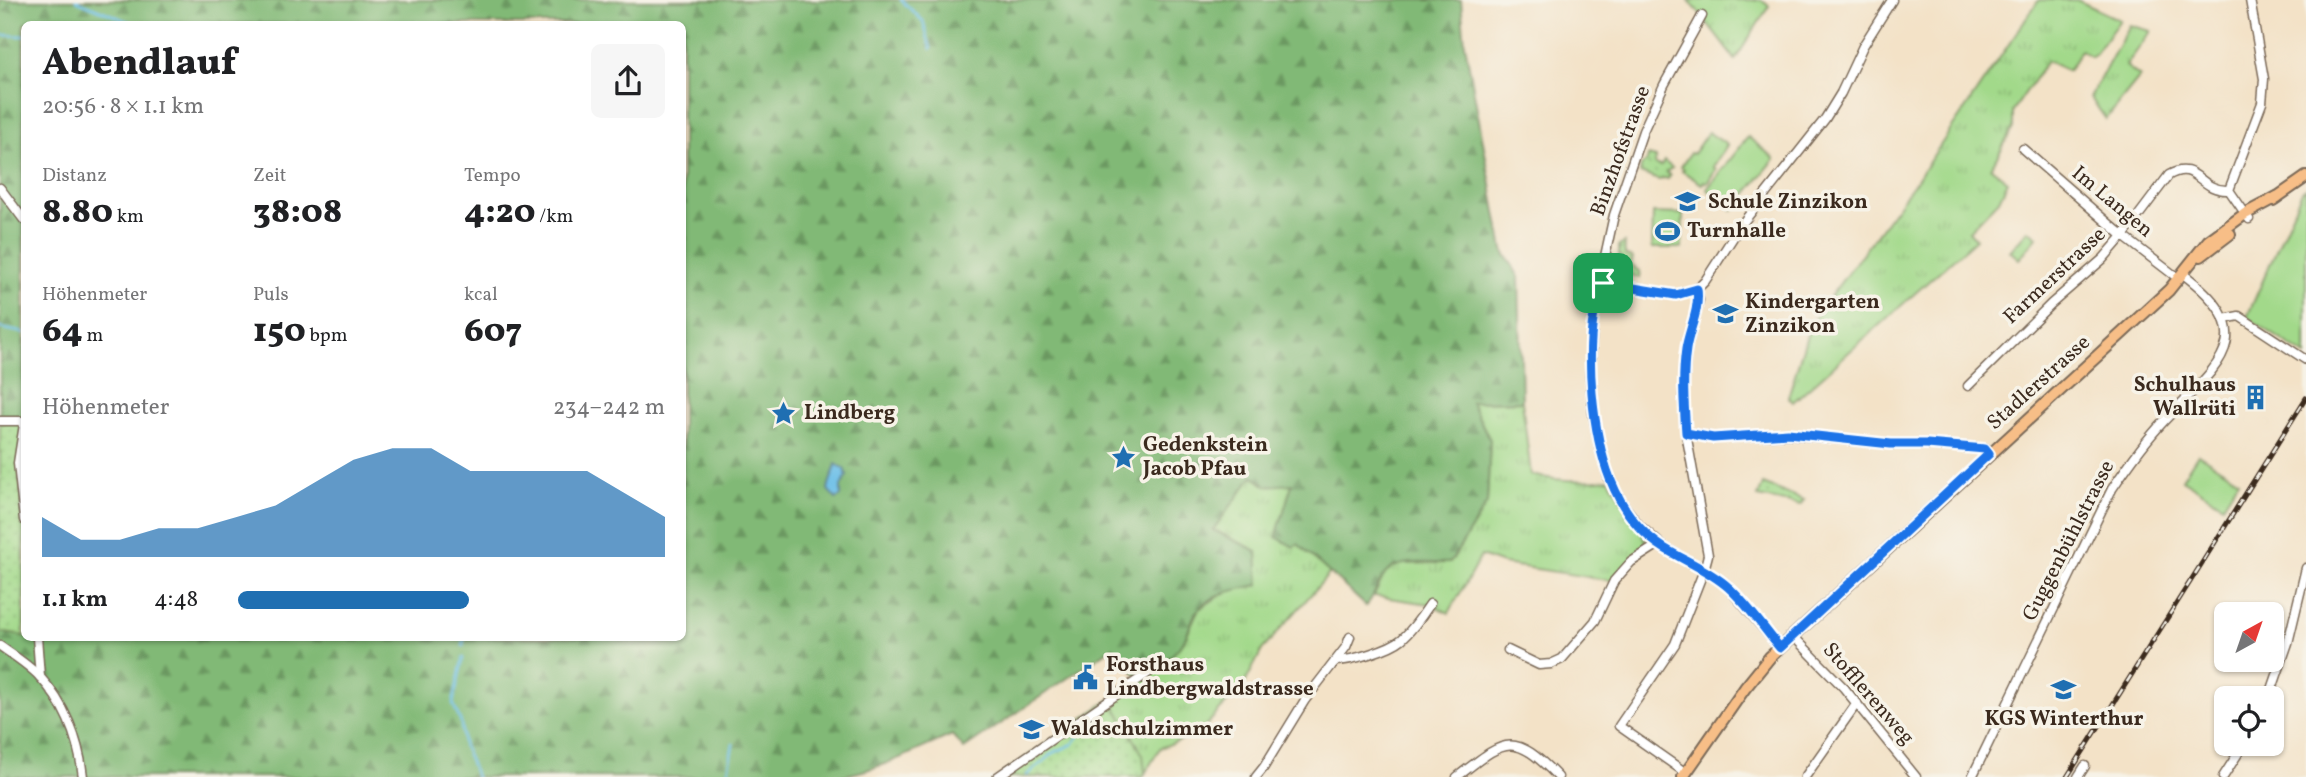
<!DOCTYPE html>
<html lang="de">
<meta charset="utf-8">
<style>
body{margin:0;font-family:Vollkorn,serif;background:#f6f6f6;color:#202124;height:100vh;display:flex;flex-direction:column;font-size:26px;white-space:nowrap}
*{box-sizing:border-box;margin:0}
p{font-size:23px;color:#757577}
.icon{flex:none;width:38px;height:38px;fill:none;stroke:currentColor;stroke-width:2;stroke-linecap:round;stroke-linejoin:round}
.map{position:relative;flex:1;overflow:hidden}
.details{position:absolute;left:21px;top:21px;width:665px;height:620px;display:flex;flex-direction:column;background:#fff;border-radius:10px;box-shadow:0 2px 5px #0004}
.details>*{flex:none}
.needle{width:46px;rotate:40deg}
.buttons{position:absolute;left:2214px;top:602px;display:grid;gap:14px}
.buttons a{display:grid;place-items:center;width:70px;height:70px;border-radius:10px;background:#fff;box-shadow:0 2px 5px #0004;font-size:35px}
.pin{position:absolute;display:grid;place-items:center;width:60px;height:60px;color:#fff;margin:-30px;border-radius:14px;box-shadow:0 4px 10px #0006}
.round{display:grid;place-items:center;flex:none;width:74px;height:74px;border-radius:10px;background:#f6f6f6}
.head{display:flex;align-items:center;justify-content:space-between;height:119px;padding:0 21px}
h1{font-size:38px;font-weight:800;line-height:52px}
.figures{display:grid;grid-template-columns:repeat(3,1fr);gap:10px;height:119px;padding:7px 21px}
.figures div{display:grid;align-content:center}
.figures b{font-size:35px;font-weight:800}
.figures small{font-size:19px;font-weight:400}
.figures p{font-size:19px}
.chart{height:196px;padding:14px 21px}
.chart p{display:flex;justify-content:space-between}
.chart svg{width:100%;height:126px;margin-top:7px;fill:#1f6fb2;opacity:.7}
ul{padding:0 21px;list-style:none;font-size:23px}
li{display:grid;grid-template-columns:112px 84px 1fr;align-items:center;height:52px}
li i{height:18px;border-radius:9px;background:#1f6fb2}
.map>svg:first-child{display:block}
.grass{fill:url(#grass-tufts);stroke:#6e8254;stroke-width:2}
.forest{fill:url(#forest-firs);stroke:#5e724a;stroke-width:2}
.park{fill:url(#park-dots);stroke:#6e8254;stroke-width:2}
.pitch{fill:#a2d98a;stroke:#6e8254;stroke-width:2}
.water{fill:#6cbfe8;stroke:#547483;stroke-width:2}
.lines{fill:none;stroke-linecap:round;stroke-linejoin:round}
.stream{stroke:#6cbfe8;stroke-width:2.5}
.minor-casing{stroke:#7b6a59;stroke-width:11}
.major-casing{stroke:#7b6a59;stroke-width:14}
.minor{stroke:#fff;stroke-width:8}
.major{stroke:#f7be87;stroke-width:10}
.rail-casing{stroke:#3b2a1e;stroke-width:5}
.rail{stroke:#f7f3e8;stroke-width:2.5;stroke-dasharray:8;stroke-linecap:butt}
.route-casing{stroke:#fff;stroke-width:14}
.route{stroke:#1a73e8;stroke-width:9}
.labels{text-anchor:middle;dominant-baseline:central;stroke-width:7;stroke-linejoin:round;paint-order:stroke}
.street-label{font-size:21px;fill:#3b2a1e;stroke:#f7f3e8}
.poi-label{font-size:21px;font-weight:bold;fill:#3b2a1e;stroke:#f7f3e8;text-anchor:start}
</style>
<div class="map">
<svg width="2306" height="777" viewBox="0 0 2306 777">
<defs>
<pattern id="grass-tufts" width="24" height="20" patternUnits="userSpaceOnUse" patternTransform="scale(1.75)"><rect width="24" height="20" fill="#a2d98a"/><path d="M3 7l-1-3M5 7V3M7 7l1-3M15 17l-1-3M17 17v-4M19 17l1-3" fill="none" stroke="#8cba77"/></pattern>
<pattern id="forest-firs" width="22" height="20" patternUnits="userSpaceOnUse" patternTransform="scale(1.75)"><rect width="22" height="20" fill="#81b976"/><path d="M5 1l3.5 6h-7zM16 11l3.5 6h-7z" fill="#6b9760"/></pattern>
<pattern id="park-dots" width="8" height="8" patternUnits="userSpaceOnUse" patternTransform="scale(1.75)"><rect width="8" height="8" fill="#a2d98a"/><path d="M2 2h.1M6 6h.1" fill="none" stroke="#8cba77" stroke-width="1.8" stroke-linecap="round"/></pattern>
</defs>
<rect width="100%" height="100%" fill="#f7f3e8"/>
<filter id="ink" filterUnits="userSpaceOnUse"><feTurbulence type="fractalNoise" baseFrequency=".0143" numOctaves="2"/><feDisplacementMap in="SourceGraphic" scale="14" xChannelSelector="R" yChannelSelector="G"/><feConvolveMatrix kernelMatrix="1 2 1 2 8 2 1 2 1" color-interpolation-filters="sRGB"/></filter>
<filter id="wash" filterUnits="userSpaceOnUse"><feTurbulence type="fractalNoise" baseFrequency=".00686" numOctaves="4" result="noise"/><feDisplacementMap in="SourceGraphic" scale="28" xChannelSelector="R" yChannelSelector="G"/><feGaussianBlur stdDeviation="1.57" result="paint"/><feColorMatrix in="noise" values="0 0 0 0 0 0 0 0 0 0 0 0 0 0 0 0 0 1.4 0 .05"/><feComposite in="paint" operator="in"/></filter>
<g filter="url(#wash)">
<rect width="100%" height="100%" fill="#f3e2c7"/>
<!-- grass -->
<g class="grass">
<polygon points="1689,0 1761,0 1769,6 1735,60"/>
<polygon points="2039,0 2077,0 2120,20 2092,57 2081,50 2068,71 2047,61 2013,111 2013,128 1991,168 2008,181 1999,200 1969,231 1976,239 1793,402 1788,397 1809,329 1818,313 1914,184"/>
<polygon points="2130,25 2151,31 2126,66 2140,77 2106,119 2090,97"/>
<path d="M1522,401l9,74c27,6 51,7 78,4l30,46 8,18 -33,38 -111,-17 -22,-8 -32,57 -19,-9 -56,-8 11,-23 12,-9 53,-1 37,-60 3,-63 -19,-38z"/>
<polygon points="1253,475 1293,484 1297,543 1330,573 1262,650 1245,683 1199,733 1160,748 1143,777 1002,777 1165,663 1184,641 1198,610 1227,591 1258,585 1257,551 1213,530"/>
</g>
<!-- forest -->
<path class="forest" d="M0,0h1461l4,44 38,206 16,27 3,124 -51,1 19,38 -3,63 -37,60c-19,1 -51,-5 -64,10 -8,9 -11,23 -20,33l-68,-62 -4,3 -18,-10 16,-53 -26,2 -13,-10 -40,54 44,21 2,34c-21,4 -46,8 -61,25 -6,7 -9,21 -14,30 -10,18 -28,27 -46,37l-25,-30 -149,102 -12,-14c-39,17 -75,36 -117,42h-835v-145l36,6 646,-1v-613h-658v397h-24z"/>
<!-- park -->
<g class="park">
<polygon points="1648,156 1656,158 1654,164 1661,166 1664,161 1672,168 1666,172 1670,176 1668,179 1665,178 1659,180 1640,173 1641,166 1647,161"/>
<polygon points="1624,243 1625,255 1633,258 1631,265 1639,271 1640,278 1632,276 1627,269 1620,273 1614,271 1613,265 1622,260 1619,255 1619,246"/>
<polygon points="0,421 24,421 18,463 24,520 24,636 0,632"/>
<polygon points="1763,484 1804,500 1800,505 1758,497"/>
<polygon points="1111,699 1143,755 1145,774 1141,777 1005,777 1003,773"/>
</g>
<!-- pitch -->
<g class="pitch">
<polygon points="1708,132 1727,145 1713,167 1716,169 1707,183 1704,181 1702,184 1682,171 1684,169 1681,167 1690,153 1693,154"/>
<polygon points="1748,137 1775,159 1733,210 1707,189"/>
<polygon points="2306,188 2306,356 2247,317 2302,191"/>
<polygon points="1653,213 1683,214 1682,248 1652,248"/>
<polygon points="2028,230 2037,237 2019,259 2010,251"/>
<polygon points="2198,454 2239,480 2223,505 2182,479"/>
</g>
<!-- water -->
<path class="water" d="M836,464l8,5 3,7 -6,10v10l-5,3 -8,-9c1,-10 6,-16 8,-26z"/>
<g class="lines">
<!-- stream -->
<g class="stream">
<polyline points="76,0 134,24"/>
<polyline points="901,0 923,21 931,49"/>
<polyline points="0,35 24,36"/>
<polyline points="0,328 24,333"/>
<polyline points="463,646 464,637"/>
<polyline points="463,658 453,703 461,723 463,744 476,777"/>
<polyline points="1027,775 1055,752 1073,744 1085,728 1101,718 1103,711"/>
<polyline points="727,777 733,744"/>
</g>
</g>
</g>
<g filter="url(#ink)">
<g class="lines">
<defs>
<g id="minor">
<polyline points="1702,16 1664,85 1643,131 1614,215 1602,270 1603,283 1597,295 1593,317 1590,375 1593,413 1600,448 1609,479 1621,502 1639,525 1665,548 1704,570 1727,586 1780,648"/>
<polyline points="2023,149 2123,236 2179,279"/>
<polyline points="0,188 24,220"/>
<polyline points="2249,219 2229,190 2262,103 2264,79 2250,0"/>
<polyline points="1603,283 1676,295 1697,289 1705,281 1741,225 1825,119 1841,93 1863,46 1892,0"/>
<polyline points="2224,319 2239,316 2306,360"/>
<path d="M1968,386l83,-82 52,-45 20,-23 46,-61c28,-16 30,17 60,15"/>
<polyline points="0,421 24,421"/>
<polyline points="24,424 18,463 24,520"/>
<polyline points="1686,433 1713,438 1788,434 1891,444 1927,444 1985,449 1989,454"/>
<polyline points="1793,636 1844,688 1916,777"/>
<polyline points="37,637 40,677"/>
<path d="M0,646c13,9 29,19 40,31 25,27 39,63 43,100"/>
<polyline points="1508,650 1539,665 1551,664 1562,659 1595,621 1614,581 1631,562 1659,544"/>
<path d="M1335,661c16,0 55,-12 67,-22 11,-10 20,-23 28,-35"/>
<polyline points="2269,698 2288,643 2306,568"/>
<polyline points="1686,773 1619,726 1675,644 1704,570 1708,555 1686,433 1683,395 1686,349 1699,300 1697,289"/>
<polyline points="997,777 1151,671"/>
<polyline points="1256,777 1264,767 1305,700 1346,647 1350,637"/>
<path d="M1457,777c48,-37 55,-47 101,0"/>
<polyline points="1805,777 1857,703"/>
<path d="M1972,777l140,-288c16,-24 32,-47 52,-68 52,-55 102,-85 19,-147"/>
<polyline points="2078,777 2085,766"/>
<polyline points="2223,777 2244,744"/>
</g>
<g id="major">
<polyline points="2273,200 2306,177"/>
<polyline points="2201,256 2230,234"/>
<polyline points="1683,777 1745,688 1770,657 2169,290 2208,241 2245,214 2277,197"/>
</g>
</defs>
<!-- minor casing -->
<use href="#minor" class="minor-casing"/>
<!-- major casing -->
<use href="#major" class="major-casing"/>
<!-- minor -->
<use href="#minor" class="minor"/>
<!-- major -->
<use href="#major" class="major"/>
<defs>
<polyline id="rail" points="2067,777 2306,398"/>
</defs>
<!-- rail casing -->
<use href="#rail" class="rail-casing"/>
<!-- rail -->
<use href="#rail" class="rail"/>
</g>
</g>
<g class="lines" filter="url(#ink)">
<defs>
<path id="route" d="M1603,283l73,12 21,-6c3,21 -8,40 -11,60 -4,28 -2,56 0,84l27,5 75,-5 103,11h36l58,5 4,5 -209,194c-17,-21 -33,-44 -52,-61 -19,-17 -43,-26 -64,-39 -52,-33 -67,-98 -72,-155 -3,-35 -3,-78 11,-110z"/>
</defs>
<!-- route casing -->
<use href="#route" class="route-casing"/>
<!-- route -->
<use href="#route" class="route"/>
</g>
<!-- icons -->
<defs>
<symbol id="school-bare" viewBox="-9 -9 18 18"><path d="M0-5L7-2L0 1L-7-2ZM-4 1L0 2.5L4 1V4Q0 6-4 4Z" fill="#1f6fb2" stroke="#f7f3e8" stroke-width="2.5" paint-order="stroke"/></symbol>
<symbol id="stadium-bare" viewBox="-9 -9 18 18"><path d="M0-5a6.5 5 0 1 0 0 10a6.5 5 0 1 0 0-10ZM-3.5-1.8h7v3.6h-7Z" fill="#1f6fb2" stroke="#f7f3e8" stroke-width="2.5" paint-order="stroke"/></symbol>
<symbol id="building-bare" viewBox="-9 -9 18 18"><path d="M-4-6H4V6H1V3H-1V6H-4ZM-2.5-4.3h1.7v1.8h-1.7ZM.8-4.3h1.7v1.8H.8ZM-2.5-1h1.7V.8h-1.7ZM.8-1h1.7V.8H.8Z" fill="#1f6fb2" stroke="#f7f3e8" stroke-width="2.5" paint-order="stroke"/></symbol>
<symbol id="sight-bare" viewBox="-9 -9 18 18"><path d="M0-6L1.8-2.2L6-1.7L2.9 1.2L3.7 5.4L0 3.3L-3.7 5.4L-2.9 1.2L-6-1.7L-1.8-2.2Z" fill="#1f6fb2" stroke="#f7f3e8" stroke-width="2.5" paint-order="stroke"/></symbol>
<symbol id="civic-bare" viewBox="-9 -9 18 18"><path d="M-.6-6.5H3V-4.5H.6V-3L4-1V1h2V6H-6V1h2V-1L-.6-3ZM-1.2 2.5V6h2.4V2.5Z" fill="#1f6fb2" stroke="#f7f3e8" stroke-width="2.5" paint-order="stroke"/></symbol>
</defs>
<g fill-rule="evenodd">
<use href="#school-bare" x="1670" y="184" width="35" height="35"/>
<use href="#stadium-bare" x="1650" y="214" width="35" height="35"/>
<use href="#school-bare" x="1708" y="296" width="35" height="35"/>
<use href="#building-bare" x="2238" y="380" width="35" height="35"/>
<use href="#sight-bare" x="766" y="396" width="35" height="35"/>
<use href="#sight-bare" x="1106" y="440" width="35" height="35"/>
<use href="#civic-bare" x="1068" y="660" width="35" height="35"/>
<use href="#school-bare" x="2046" y="672" width="35" height="35"/>
<use href="#school-bare" x="1014" y="712" width="35" height="35"/>
</g>
<g class="labels">
<!-- street labels -->
<g class="street-label">
<text transform="translate(1621 151) rotate(-70)">Binzhofstrasse</text>
<text transform="translate(2112 202) rotate(40)">Im Langen</text>
<text transform="translate(2055 276) rotate(-43)">Farmerstrasse</text>
<text transform="translate(2039 383) rotate(-42)">Stadlerstrasse</text>
<text transform="translate(2069 541) rotate(-63)">Guggenbühlstrasse</text>
<text transform="translate(1868 694) rotate(49)">Stofflerenweg</text>
</g>
<!-- poi labels -->
<g class="poi-label">
<text x="1708" y="202">Schule Zinzikon</text>
<text x="1687" y="231">Turnhalle</text>
<text x="1745" y="302">Kindergarten<tspan x="1745" dy="24">Zinzikon</tspan></text>
<text x="2236" y="385" text-anchor="end">Schulhaus<tspan x="2236" dy="24">Wallrüti</tspan></text>
<text x="804" y="413">Lindberg</text>
<text x="1143" y="445">Gedenkstein<tspan x="1143" dy="24">Jacob Pfau</tspan></text>
<text x="1106" y="665">Forsthaus<tspan x="1106" dy="24">Lindbergwaldstrasse</tspan></text>
<text x="2064" y="719" text-anchor="middle">KGS Winterthur</text>
<text x="1051" y="729">Waldschulzimmer</text>
</g>
</g>
</svg>
<div class="buttons">
<a><svg class="needle" viewBox="-14 -14 28 28"><path d="M0-13l5 13h-10z" fill="#e53935"/><path d="M0 13l5-13h-10z" fill="#757577"/></svg></a>
<a><svg class="icon" aria-label="locate" viewBox="0 0 24 24"><circle cx="12" cy="12" r="6"/><path d="M12 2v4M12 18v4M2 12h4M18 12h4"/></svg></a>
</div>
<div class="pin" style="left:1603px;top:283px;background:#1e9e55"><svg class="icon" aria-label="arrive" viewBox="0 0 24 24"><path d="M6 21V4h12l-3 4 3 4H6"/></svg></div>
<section class="details">
<div class="head"><div><h1>Abendlauf</h1><p>20:56 · 8 × 1.1 km</p></div><a class="round"><svg class="icon" aria-label="share" viewBox="0 0 24 24"><path d="M12 15V3M7 8l5-5 5 5M5 13v7h14v-7"/></svg></a></div>
<div class="figures">
<div><p>Distanz</p><b>8.80<small> km</small></b></div>
<div><p>Zeit</p><b>38:08</b></div>
<div><p>Tempo</p><b>4:20<small> /km</small></b></div>
</div>
<div class="figures">
<div><p>Höhenmeter</p><b>64<small> m</small></b></div>
<div><p>Puls</p><b>150<small> bpm</small></b></div>
<div><p>kcal</p><b>607</b></div>
</div>
<div class="chart"><p><span>Höhenmeter</span>234–242 m</p>
<svg viewBox="0 0 160 44" preserveAspectRatio="none"><path d="M0 44V30L10 38L20 38L30 34L40 34L50 30L60 26L70 18L80 10L90 6L100 6L110 14L120 14L130 14L140 14L150 22L160 30V44z"/></svg>
</div>
<ul>
<li><b>1.1 km</b>4:48<i style="width:54%"></i></li>
</ul>
</section>
</div>
